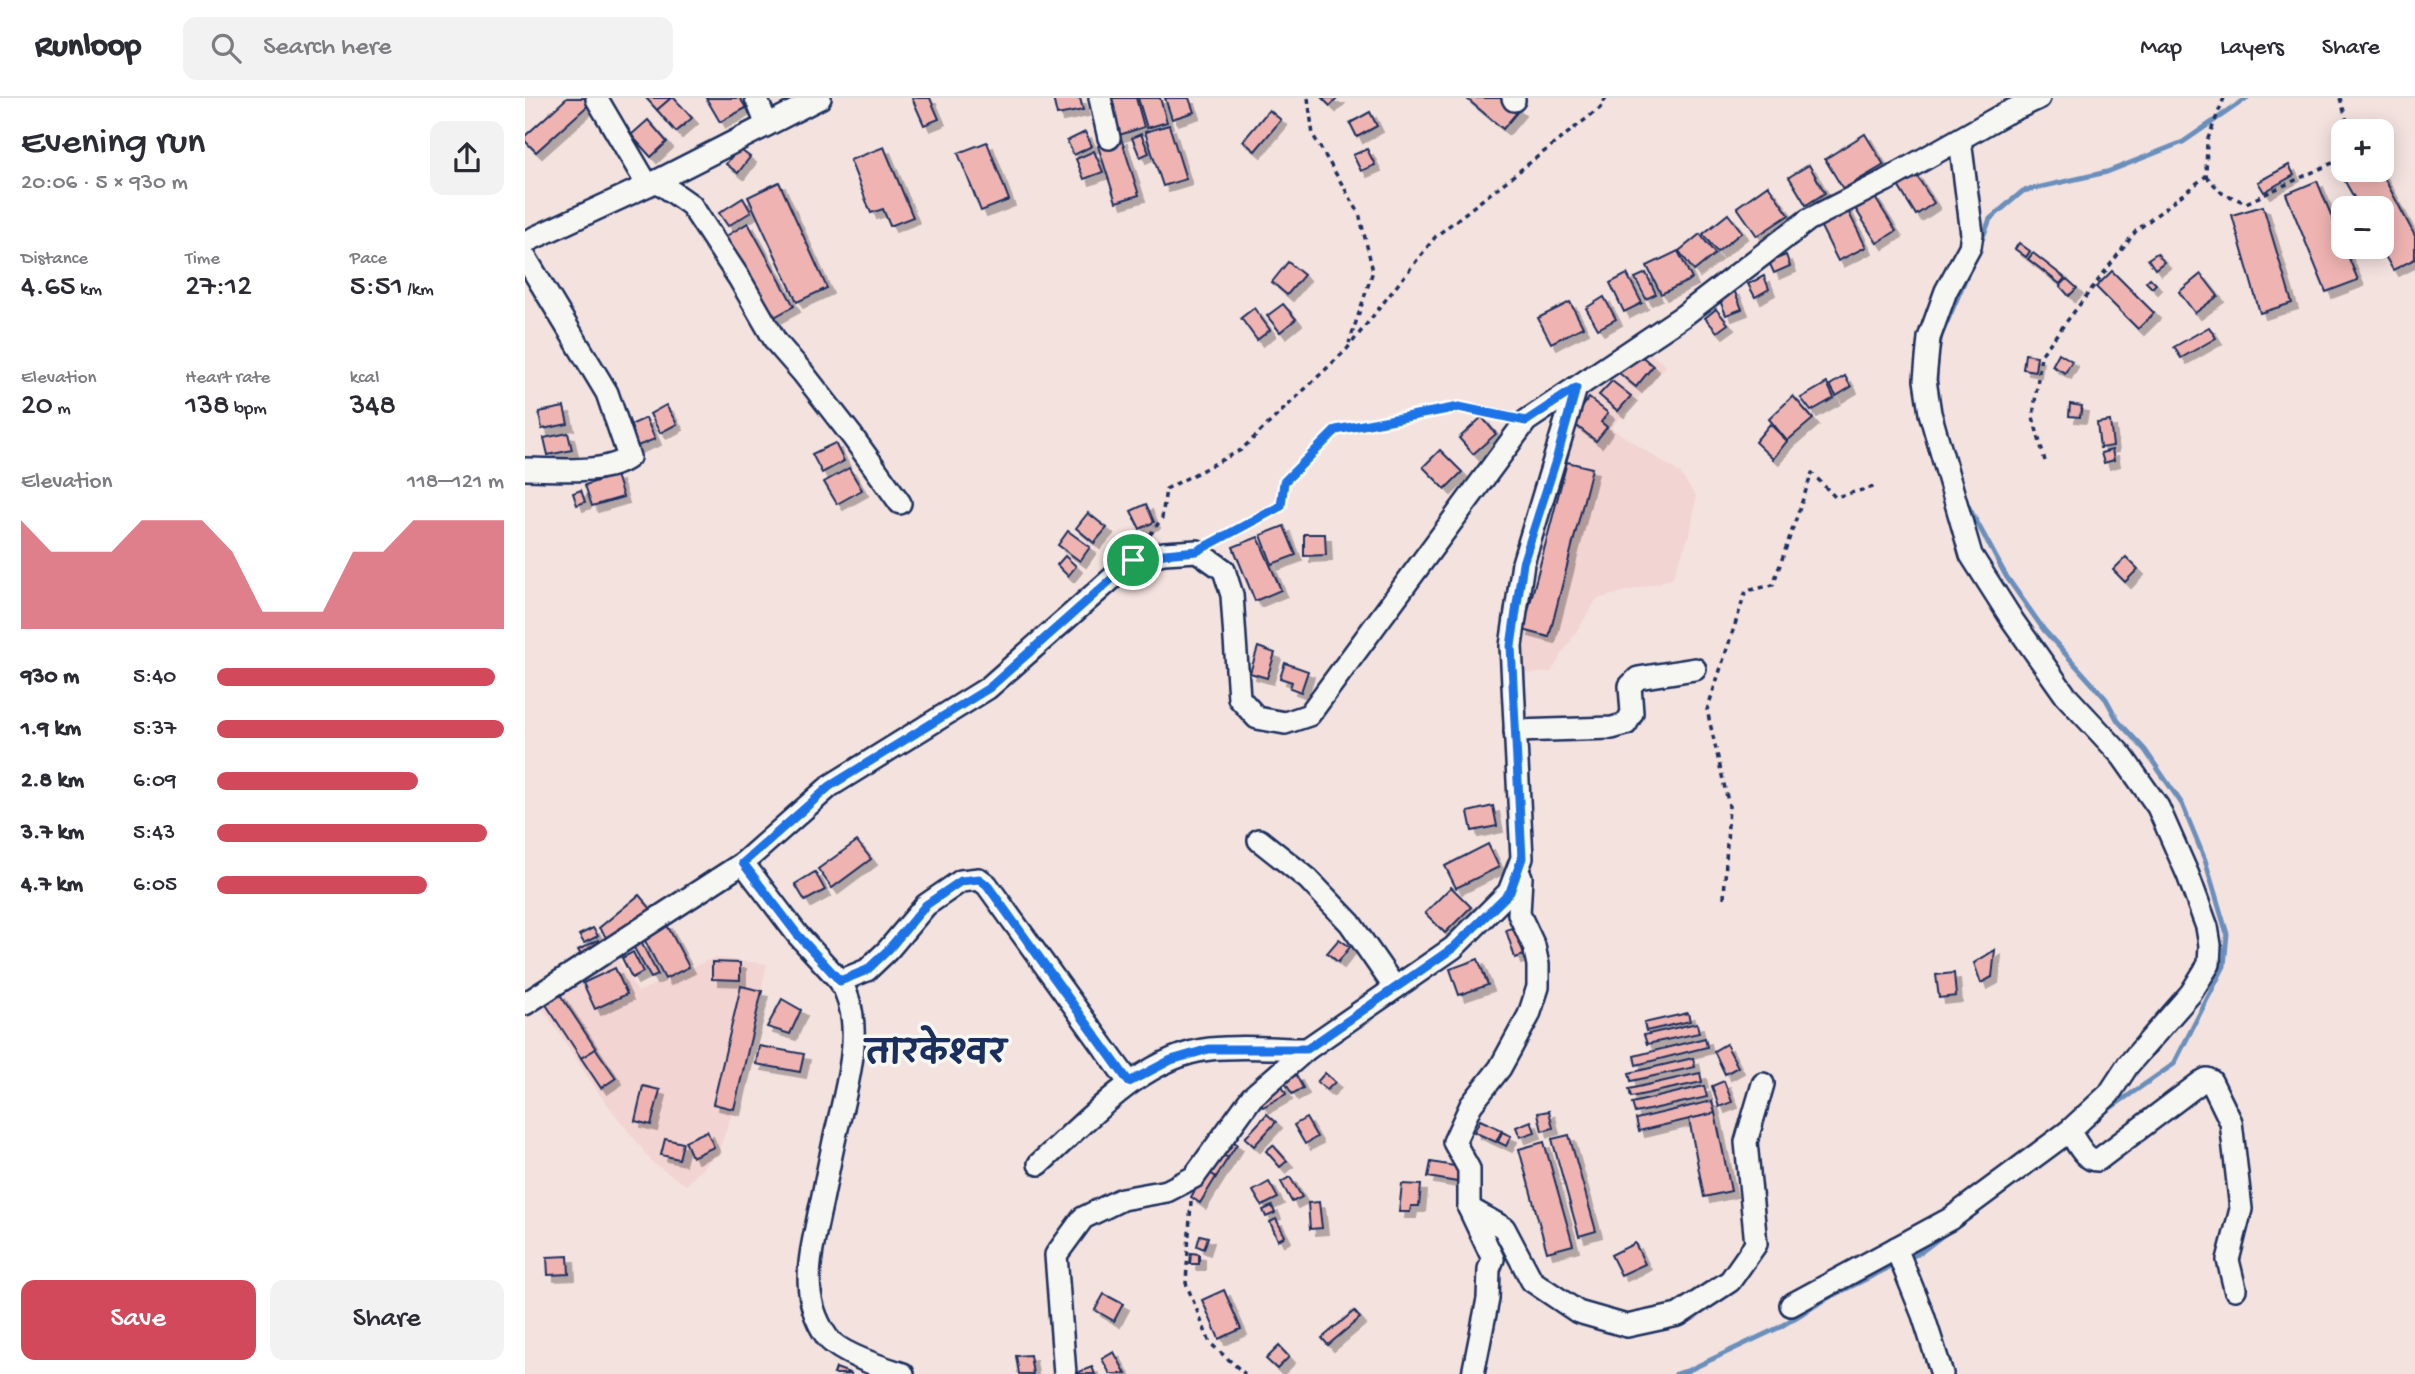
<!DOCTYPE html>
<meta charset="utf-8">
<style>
body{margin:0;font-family:"Gochi Hand","Playpen Sans Deva",sans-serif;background:#f2f2f3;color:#2b2b33;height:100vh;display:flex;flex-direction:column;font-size:26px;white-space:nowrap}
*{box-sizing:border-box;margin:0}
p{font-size:23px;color:#7c7c81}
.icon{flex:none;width:38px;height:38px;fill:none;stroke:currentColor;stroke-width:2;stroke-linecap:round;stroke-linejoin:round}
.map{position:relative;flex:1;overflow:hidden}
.sheet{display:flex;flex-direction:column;background:#fff;width:525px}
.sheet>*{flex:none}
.buttons{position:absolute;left:1806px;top:21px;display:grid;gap:14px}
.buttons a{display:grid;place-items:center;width:63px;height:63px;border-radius:14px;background:#fff;box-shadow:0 4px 18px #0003;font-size:35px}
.pin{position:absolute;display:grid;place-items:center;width:60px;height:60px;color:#fff;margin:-30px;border:4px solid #fff;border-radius:50%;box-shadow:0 2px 7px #0007}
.round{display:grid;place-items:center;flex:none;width:74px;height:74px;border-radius:14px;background:#f2f2f3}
.headline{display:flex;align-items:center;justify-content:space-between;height:119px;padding:0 21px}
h1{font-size:38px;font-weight:600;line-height:52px}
.figures{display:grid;grid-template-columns:repeat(3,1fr);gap:10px;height:119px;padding:7px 21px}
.figures div{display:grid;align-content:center}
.figures b{font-size:30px;font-weight:600}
.figures small{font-size:19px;font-weight:400}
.figures p{font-size:19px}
.chart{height:196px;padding:14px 21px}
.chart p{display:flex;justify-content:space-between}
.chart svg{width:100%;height:126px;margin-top:7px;fill:#d1495b;opacity:.7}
.primary-button{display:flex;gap:14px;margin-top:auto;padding:14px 21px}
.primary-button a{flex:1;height:80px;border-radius:14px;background:#d1495b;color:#fff;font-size:28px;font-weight:600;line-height:80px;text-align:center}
.primary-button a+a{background:#f2f2f3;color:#2b2b33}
ul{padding:0 21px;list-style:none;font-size:23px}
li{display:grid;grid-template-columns:112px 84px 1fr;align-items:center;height:52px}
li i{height:18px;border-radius:9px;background:#d1495b}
header{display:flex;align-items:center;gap:42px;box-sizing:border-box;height:98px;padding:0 35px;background:#fff;border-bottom:2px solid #e1e1e2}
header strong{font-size:33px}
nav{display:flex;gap:38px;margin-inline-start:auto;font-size:24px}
.search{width:490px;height:63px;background:#f2f2f3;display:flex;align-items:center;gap:18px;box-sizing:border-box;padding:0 24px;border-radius:14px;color:#7c7c81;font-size:26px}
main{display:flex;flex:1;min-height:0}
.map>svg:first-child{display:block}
.built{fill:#f2d4d2}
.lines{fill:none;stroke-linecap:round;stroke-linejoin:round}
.stream{stroke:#6a8fbc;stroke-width:5}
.building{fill:#efb4b2;stroke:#1b2f5e;stroke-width:2;filter:url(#shadow)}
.minor-casing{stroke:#1b2f5e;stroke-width:26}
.path{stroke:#1b2f5e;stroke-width:3.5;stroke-dasharray:5 5;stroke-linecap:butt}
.minor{stroke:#f6f6f2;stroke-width:21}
.route-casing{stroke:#fff;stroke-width:14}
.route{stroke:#1a73e8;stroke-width:9}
.labels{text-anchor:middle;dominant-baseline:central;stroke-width:7;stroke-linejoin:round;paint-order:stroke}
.district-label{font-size:33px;font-weight:bold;fill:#1b2f5e;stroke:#f6f6f2}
</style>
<header>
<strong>Runloop</strong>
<div class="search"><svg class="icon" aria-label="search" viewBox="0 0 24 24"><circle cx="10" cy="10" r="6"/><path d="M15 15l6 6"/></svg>Search here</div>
<nav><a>Map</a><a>Layers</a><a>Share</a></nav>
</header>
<main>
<section class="sheet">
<div class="headline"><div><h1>Evening run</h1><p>20:06 · 5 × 930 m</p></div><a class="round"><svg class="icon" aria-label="share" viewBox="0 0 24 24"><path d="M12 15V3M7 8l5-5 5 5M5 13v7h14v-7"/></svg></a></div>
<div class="figures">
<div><p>Distance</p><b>4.65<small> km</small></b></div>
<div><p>Time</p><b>27:12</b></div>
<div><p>Pace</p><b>5:51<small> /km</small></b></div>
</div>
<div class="figures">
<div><p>Elevation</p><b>20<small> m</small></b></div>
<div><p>Heart rate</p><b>138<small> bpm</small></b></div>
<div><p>kcal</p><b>348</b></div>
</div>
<div class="chart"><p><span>Elevation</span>118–121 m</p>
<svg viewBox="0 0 160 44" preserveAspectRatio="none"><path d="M0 44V6L10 17L20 17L30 17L40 6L50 6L60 6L70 17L80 38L90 38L100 38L110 17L120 17L130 6L140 6L150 6L160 6V44z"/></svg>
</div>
<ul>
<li><b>930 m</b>5:40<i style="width:97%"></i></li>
<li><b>1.9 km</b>5:37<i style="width:100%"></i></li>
<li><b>2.8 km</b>6:09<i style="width:70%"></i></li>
<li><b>3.7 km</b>5:43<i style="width:94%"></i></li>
<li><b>4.7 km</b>6:05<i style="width:73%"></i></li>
</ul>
<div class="primary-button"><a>Save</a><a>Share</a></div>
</section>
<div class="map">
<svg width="1890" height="1276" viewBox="0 0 1890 1276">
<defs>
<filter id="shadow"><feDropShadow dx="6" dy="6" stdDeviation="0" flood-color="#0004"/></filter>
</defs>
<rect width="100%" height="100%" fill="#f4e2df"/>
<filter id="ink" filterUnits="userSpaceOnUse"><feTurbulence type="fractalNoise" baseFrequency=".0143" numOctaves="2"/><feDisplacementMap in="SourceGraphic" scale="14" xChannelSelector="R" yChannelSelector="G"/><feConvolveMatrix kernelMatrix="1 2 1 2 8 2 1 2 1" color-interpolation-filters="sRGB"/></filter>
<g filter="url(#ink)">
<!-- built -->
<g class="built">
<polygon points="1111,243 1141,268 1086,330 1155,375 1171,399 1166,432 1147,481 1072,501 1026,574 985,577 985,537 1041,318"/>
<polygon points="92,860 113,894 188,860 242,866 209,1011 193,1054 161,1087 128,1065 73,994 14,905"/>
</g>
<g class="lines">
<!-- stream -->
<g class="stream">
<polyline points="1455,146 1465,121 1498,93 1582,74 1658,44 1722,0"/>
<polyline points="1412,257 1416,238 1446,168"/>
<polyline points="1411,270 1411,291"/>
<polyline points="1441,404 1481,478 1519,532 1581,601 1593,623 1620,652 1657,706 1680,762 1702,836 1699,868 1649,966 1581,1013"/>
<polyline points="1382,1161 1396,1154 1426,1131"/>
<polyline points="1151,1276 1162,1273 1253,1230 1301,1201 1373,1165"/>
</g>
</g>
<!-- building -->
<g class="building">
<polygon points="42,0 65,0 68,3 11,54 0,43 0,38"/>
<polygon points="121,0 146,0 132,12"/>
<polygon points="146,0 149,0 167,20 151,34 132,12"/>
<polygon points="181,0 215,0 221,10 195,24"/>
<polygon points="387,0 405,0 414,21 399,27"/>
<polygon points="528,0 555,0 558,12 532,17"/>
<polygon points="579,0 611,0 619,29 591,38"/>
<polygon points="613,0 635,0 642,24 622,30"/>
<polygon points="640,0 664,0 669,14 647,21"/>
<polygon points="797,0 813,0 805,8"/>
<polygon points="941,0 979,0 994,12 978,31"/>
<polygon points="744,12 756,22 730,53 718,43"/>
<polygon points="845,14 852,28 832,39 825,25"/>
<polygon points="123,22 142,44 126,59 106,37"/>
<polygon points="644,27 661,81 638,88 620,34"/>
<polygon points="560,34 567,48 549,57 542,43"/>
<polygon points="616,36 624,55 615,59 607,40"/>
<polygon points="1340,36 1359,67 1318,91 1300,61"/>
<polygon points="596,40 614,97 591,104 573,48"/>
<polygon points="462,44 484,102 456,113 433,55"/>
<polygon points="359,49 388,119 365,128 358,111 346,115 325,62"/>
<polygon points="213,50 225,59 213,75 201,66"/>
<polygon points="842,51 850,67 836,73 828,57"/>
<polygon points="569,53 578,74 559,81 551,61"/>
<polygon points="1284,67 1300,95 1281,107 1264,79"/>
<polygon points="1764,67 1769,77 1739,94 1733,84"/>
<polygon points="1818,71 1855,72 1890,138 1890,161 1868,172 1855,149 1857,110 1835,110 1814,73"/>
<polygon points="1390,75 1409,105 1391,117 1372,86"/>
<polygon points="1792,83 1833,182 1801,194 1761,96"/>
<polygon points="254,84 302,190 272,204 223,99"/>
<polygon points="1243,87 1264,117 1232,138 1212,109"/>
<polygon points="1349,98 1371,133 1352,145 1330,110"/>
<polygon points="218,100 226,114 203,128 194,115"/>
<polygon points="1738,108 1767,205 1735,215 1707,117"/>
<polygon points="1321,109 1341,149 1313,163 1293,123"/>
<polygon points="1203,116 1217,134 1192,154 1178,136"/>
<polygon points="223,125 269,208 244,222 198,140"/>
<polygon points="1175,136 1190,156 1169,173 1154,153"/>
<polygon points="1494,145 1505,153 1501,159 1490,151"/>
<polygon points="1153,153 1167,181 1136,196 1122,168"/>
<polygon points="1508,155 1540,180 1535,186 1503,161"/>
<polygon points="1632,155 1639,164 1630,171 1623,161"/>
<polygon points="1261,157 1265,168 1249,175 1244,164"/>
<polygon points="763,164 779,177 762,197 747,184"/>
<polygon points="1587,173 1629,215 1613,231 1571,189"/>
<polygon points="1121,175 1131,196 1121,201 1110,180"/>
<polygon points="1102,176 1117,205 1099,214 1085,185"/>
<polygon points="1676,176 1693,198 1670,215 1654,194"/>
<polygon points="1239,178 1244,191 1230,199 1223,186"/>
<polygon points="1625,180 1631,186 1627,190 1621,184"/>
<polygon points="1542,181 1552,190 1544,198 1535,188"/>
<polygon points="1209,192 1217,211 1201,217 1193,198"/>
<polygon points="1079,199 1091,221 1073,231 1061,210"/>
<polygon points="1045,204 1058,229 1026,245 1013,220"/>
<polygon points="758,206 771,221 755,234 742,218"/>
<polygon points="729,210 745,232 732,242 716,220"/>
<polygon points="1191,211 1203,226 1192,234 1180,220"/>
<polygon points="1684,229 1691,240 1656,260 1649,249"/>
<polygon points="1112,254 1128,268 1111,289 1094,275"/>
<polygon points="1534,255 1547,263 1540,275 1527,268"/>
<polygon points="1500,256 1512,258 1510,273 1498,271"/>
<polygon points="1320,278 1326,289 1311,298 1305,287"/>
<polygon points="1087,283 1106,298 1093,313 1074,297"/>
<polygon points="1302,285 1309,300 1286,313 1276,300"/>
<polygon points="1268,298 1288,321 1262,343 1244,321"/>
<polygon points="1064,300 1083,315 1076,324 1082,329 1071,343 1047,324"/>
<polygon points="1545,306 1557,308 1555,319 1544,318"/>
<polygon points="141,307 152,326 135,335 125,316"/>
<polygon points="39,309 43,326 17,331 14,314"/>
<polygon points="957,319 971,336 948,356 934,340"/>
<polygon points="121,320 130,341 110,349 101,329"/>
<polygon points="1585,323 1588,348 1575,350 1572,325"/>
<polygon points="1245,326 1262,343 1248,361 1230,344"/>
<polygon points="43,335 47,352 23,357 19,340"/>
<polygon points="310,345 319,363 297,375 287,356"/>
<polygon points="915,352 937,374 920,391 898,369"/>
<polygon points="1587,352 1589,362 1579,365 1576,355"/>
<polygon points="1042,364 1067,370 1024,539 998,532"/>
<polygon points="324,370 337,392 312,406 299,384"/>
<polygon points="91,377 98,399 67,408 60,387"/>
<polygon points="56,392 60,404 52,407 48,395"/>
<polygon points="621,406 629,424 615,431 606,413"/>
<polygon points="563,415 582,430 569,445 551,430"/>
<polygon points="759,428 771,457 747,466 736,437"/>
<polygon points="543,433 565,449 555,463 533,447"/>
<polygon points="779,436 800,436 801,457 779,458"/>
<polygon points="733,439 756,492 730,503 708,449"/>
<polygon points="540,458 551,468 543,478 532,467"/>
<polygon points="1601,459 1613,471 1600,484 1588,472"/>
<polygon points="733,549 750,555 742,580 725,575"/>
<polygon points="760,565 783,573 776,594 765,590 767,584 755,580"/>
<polygon points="968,708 972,728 947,733 943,714"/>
<polygon points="332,743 346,761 307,790 293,771"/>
<polygon points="963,746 974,769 931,790 920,768"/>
<polygon points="290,774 300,792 280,803 270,786"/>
<polygon points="926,789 946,809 920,835 900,815"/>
<polygon points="114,797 126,811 85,844 74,830"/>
<polygon points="141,825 164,869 140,881 117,837"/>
<polygon points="993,828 1002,856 990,860 981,832"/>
<polygon points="68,830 73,838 59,845 54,837"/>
<polygon points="814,841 825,849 813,864 802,855"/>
<polygon points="73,842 77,850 58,860 53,852"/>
<polygon points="116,844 133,877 126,880 108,848"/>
<polygon points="1470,852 1467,879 1456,885 1449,865"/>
<polygon points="108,854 118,874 107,880 97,860"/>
<polygon points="953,861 963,887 934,897 925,871"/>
<polygon points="187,864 215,865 215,882 187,881"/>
<polygon points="90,870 102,896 70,911 58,885"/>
<polygon points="1429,875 1431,898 1414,900 1411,877"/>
<polygon points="216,888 237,893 209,1011 188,1006"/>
<polygon points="34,895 71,951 56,960 20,905"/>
<polygon points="257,901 276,912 265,936 242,929"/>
<polygon points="1163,915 1165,923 1121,933 1119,925"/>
<polygon points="1172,925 1174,935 1122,946 1119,937"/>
<polygon points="1180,940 1182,949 1111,967 1109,958"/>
<polygon points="1201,946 1213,969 1200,976 1189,953"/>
<polygon points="234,948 279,956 275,974 231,966"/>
<polygon points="71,951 91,980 76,990 56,960"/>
<polygon points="1168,960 1170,969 1106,983 1104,975"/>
<polygon points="800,975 810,984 802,992 792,984"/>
<polygon points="1175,975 1177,984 1106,999 1104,991"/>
<polygon points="771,977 778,990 767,996 759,983"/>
<polygon points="1199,983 1207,1004 1194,1009 1187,988"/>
<polygon points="756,986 761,996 738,1009 732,999"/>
<polygon points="118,988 135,992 126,1027 110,1023"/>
<polygon points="1179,988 1182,999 1110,1015 1107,1005"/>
<polygon points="1187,1003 1190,1015 1114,1033 1111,1021"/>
<polygon points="1024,1013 1028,1030 1017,1033 1013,1015"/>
<polygon points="1190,1015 1206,1093 1179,1099 1164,1021"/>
<polygon points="742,1016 751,1024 729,1048 720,1040"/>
<polygon points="781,1020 792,1039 780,1046 769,1027"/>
<polygon points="955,1022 977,1032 971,1044 949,1034"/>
<polygon points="1006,1023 1010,1034 995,1039 991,1029"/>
<polygon points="182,1033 189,1049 167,1059 160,1043"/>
<polygon points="977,1034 986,1038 981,1048 973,1044"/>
<polygon points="1044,1037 1071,1133 1054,1138 1027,1041"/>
<polygon points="703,1040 712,1046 703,1060 694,1054"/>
<polygon points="140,1041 158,1045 154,1061 136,1057"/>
<polygon points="1019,1044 1048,1147 1022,1154 994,1051"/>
<polygon points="748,1047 762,1063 755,1069 741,1053"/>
<polygon points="694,1054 703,1060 691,1079 682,1073"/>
<polygon points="906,1064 935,1069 932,1084 903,1079"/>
<polygon points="682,1073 691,1079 675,1105 666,1099"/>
<polygon points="765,1079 777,1099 767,1104 756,1084"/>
<polygon points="744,1084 753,1100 737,1108 728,1093"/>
<polygon points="877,1086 896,1087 894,1108 886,1108 885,1114 874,1114"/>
<polygon points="794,1104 797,1130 785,1131 783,1105"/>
<polygon points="747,1108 750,1115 741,1119 738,1112"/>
<polygon points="751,1121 760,1138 753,1142 745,1124"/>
<polygon points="675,1137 683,1139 679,1151 672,1148"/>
<polygon points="1110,1145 1120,1166 1096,1177 1086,1157"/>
<polygon points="666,1155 674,1156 674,1166 665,1166"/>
<polygon points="43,1158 44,1176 23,1177 22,1159"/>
<polygon points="699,1192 716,1231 694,1241 677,1202"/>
<polygon points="579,1196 598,1206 589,1223 570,1212"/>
<polygon points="829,1213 835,1220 803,1247 797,1240"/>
<polygon points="754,1248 764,1259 752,1271 741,1261"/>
<polygon points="589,1254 601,1276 585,1276 577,1261"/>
<polygon points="505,1257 508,1276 494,1276 491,1258"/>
<polygon points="567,1269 570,1276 549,1276"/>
<polygon points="311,1270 327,1276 309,1276"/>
</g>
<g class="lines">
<defs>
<g id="minor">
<polyline points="231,0 242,27"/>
<polyline points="575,0 584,40"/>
<polyline points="988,0 989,2"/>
<polyline points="72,1 122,86"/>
<polyline points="132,83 166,107 214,180 251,244 278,275 327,338 375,405"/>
<polyline points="0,144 132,83 295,0"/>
<path d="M0,159l82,136 22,64c-23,18 -75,12 -104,12"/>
<polyline points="990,633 1087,630 1101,626 1107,615 1105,588 1113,580 1170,571"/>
<polyline points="734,742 783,781 825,825 870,890"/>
<polyline points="218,765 272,836 315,883 342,872 363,852 401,807 436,783 454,781 462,787 604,984"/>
<path d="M315,883c29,47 3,116 -7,165 -5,23 -9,46 -14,68 -9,44 -20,82 8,123 11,16 57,31 76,37"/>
<polyline points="0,906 218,765 305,688 463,590 608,462 639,455 672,453 699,472 707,497 714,600 732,620 760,625 784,617 1001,323 1158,218 1283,122 1360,83 1479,16 1514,0"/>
<path d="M1544,1033c8,11 15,30 29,29l103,-78 6,-3 4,2 20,41 10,87 -13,51 7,29"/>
<path d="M514,1066c48,-43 104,-108 171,-115 32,-4 66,0 97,0"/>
<polyline points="944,1110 944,1071 929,1044 946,1007 975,970 1004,917 1013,889 1013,867 1009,848 994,816 996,779"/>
<polyline points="1371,1150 1398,1217 1417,1276"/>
<polyline points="1266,1207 1425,1121 1544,1033 1584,996 1603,967 1666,895 1684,866 1685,847 1682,829 1663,777 1633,709 1597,658 1541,598 1488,523 1446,457 1405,315 1400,282 1404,240 1421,193 1445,149 1447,136 1435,42"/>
<polyline points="540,1276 531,1157 558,1120 597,1101 642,1093 669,1079 727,999 782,951 928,850 984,794 997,760 986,548 998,465 1051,290"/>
<polyline points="948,1276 963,1201 964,1171 968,1161 944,1110 979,1130 1007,1183 1053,1214 1102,1228 1153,1217 1205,1183 1231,1146 1221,1044 1238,986"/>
</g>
</defs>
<!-- minor casing -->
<use href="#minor" class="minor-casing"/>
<!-- path -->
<g class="path">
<polyline points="783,0 788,37 834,115 848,173 824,245"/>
<polyline points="1815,0 1825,33"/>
<polyline points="1681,78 1697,95 1721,105 1814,62 1818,51"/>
<polyline points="1520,363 1508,319 1516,257 1611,133 1681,78 1682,43 1699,0"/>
<polyline points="625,437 637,420 641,391 716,352 822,251 911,138 1075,10 1081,0"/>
<polyline points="691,443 756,408 759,384 812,333 934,309 982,319"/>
<polyline points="1199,800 1204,708 1182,612 1221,493 1248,487 1287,375 1310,399 1349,389"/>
<polyline points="666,1103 661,1185 685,1245 720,1276"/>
</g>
<!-- minor -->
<use href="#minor" class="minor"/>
</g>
</g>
<g class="lines" filter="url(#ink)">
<defs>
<polygon id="route" points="1051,290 1032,359 998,465 986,548 997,760 985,794 928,850 782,951 684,951 646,962 604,984 462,787 454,781 436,783 401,807 363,852 342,872 315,883 272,836 218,765 305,688 464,590 608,462 639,456 672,453 756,408 759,384 811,332 934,309 1001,323"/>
</defs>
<!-- route casing -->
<use href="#route" class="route-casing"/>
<!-- route -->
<use href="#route" class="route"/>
</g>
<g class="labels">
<!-- district labels -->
<g class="district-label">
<text x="411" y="959">तारकेश्वर</text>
</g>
</g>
</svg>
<div class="buttons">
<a>+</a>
<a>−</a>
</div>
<div class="pin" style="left:608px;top:462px;background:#1e9e55"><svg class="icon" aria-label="arrive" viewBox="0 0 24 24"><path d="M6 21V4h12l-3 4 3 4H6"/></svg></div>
</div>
</main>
